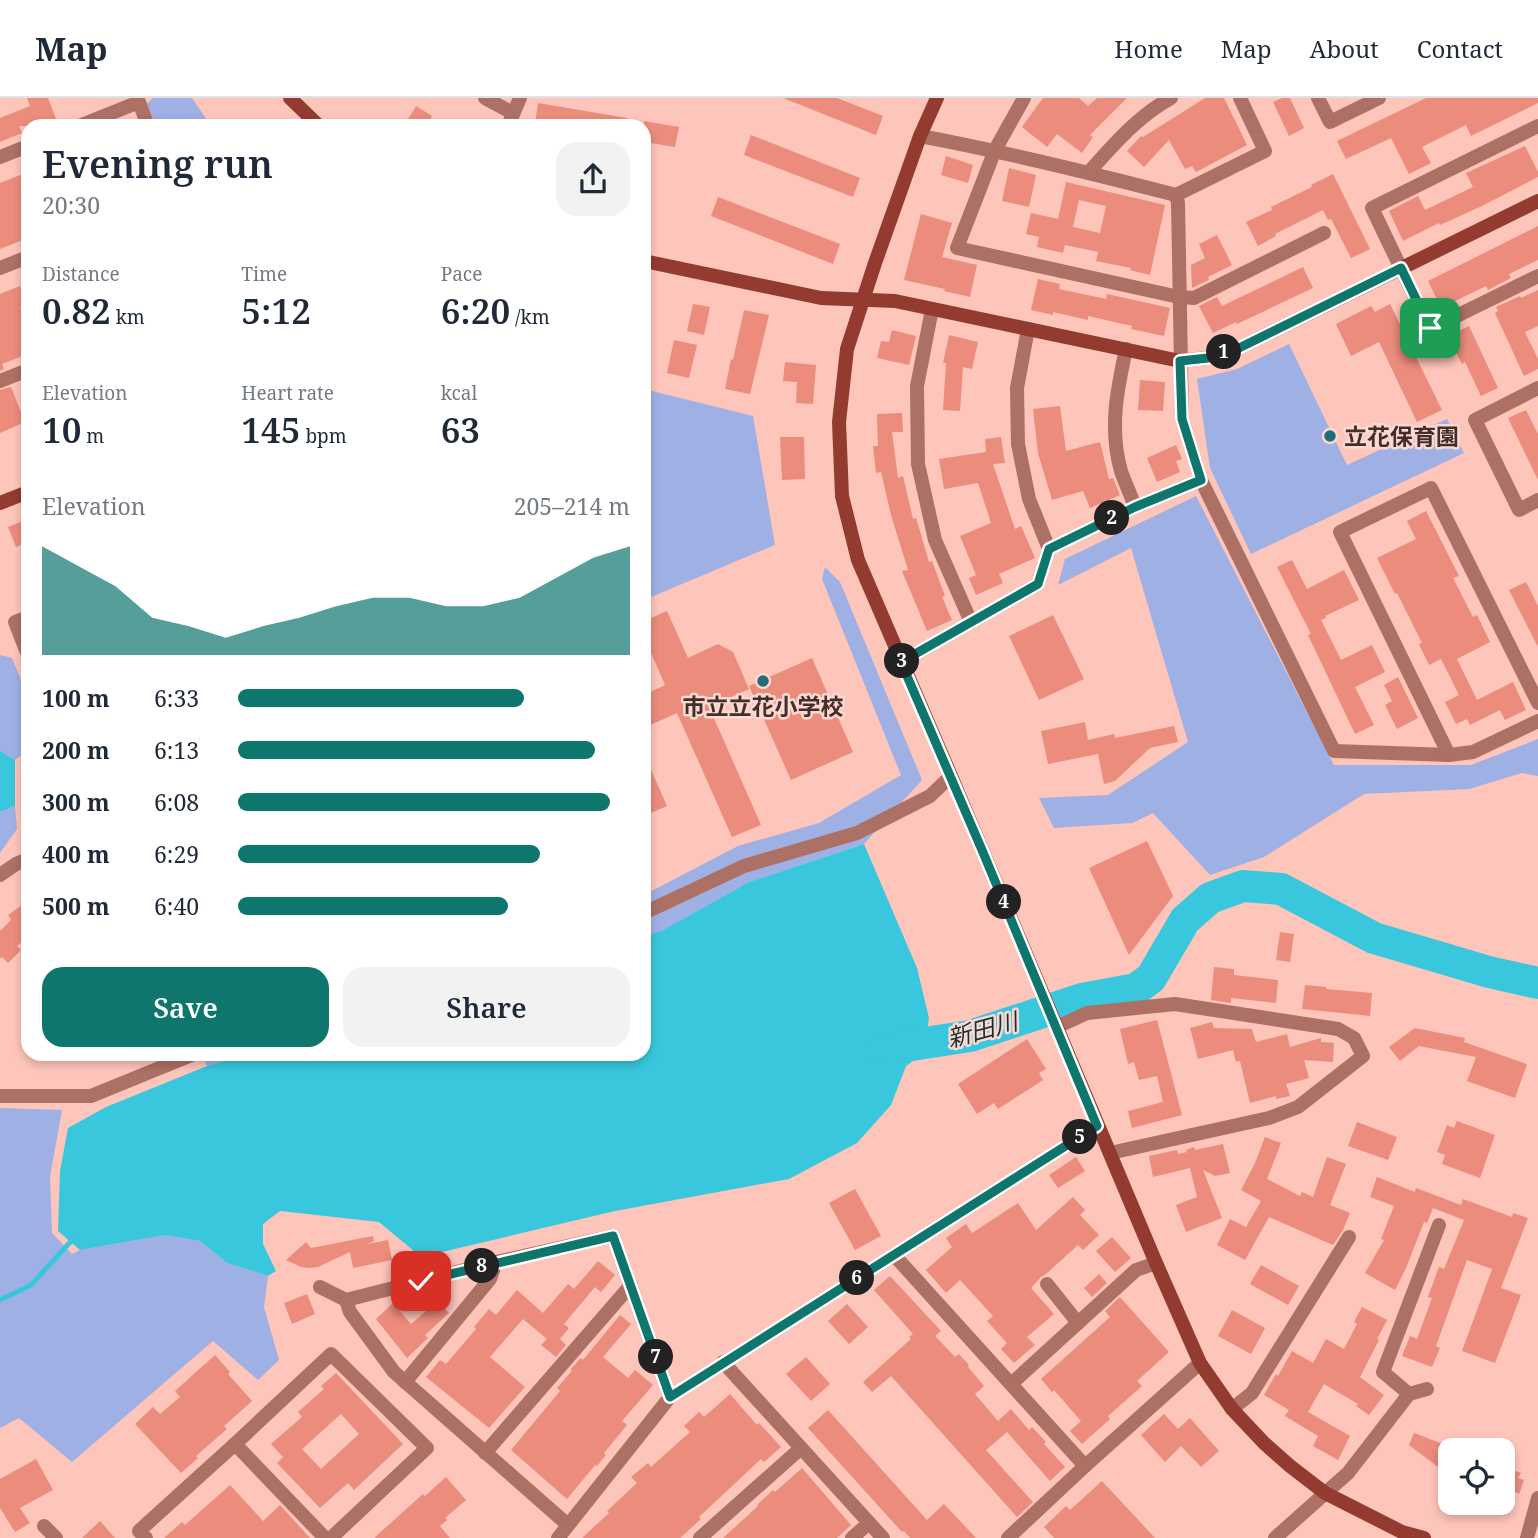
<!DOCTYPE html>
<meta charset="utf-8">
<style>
body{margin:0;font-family:"Noto Serif","Noto Sans JP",serif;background:#f2f2f3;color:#1f2937;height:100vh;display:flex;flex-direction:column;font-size:26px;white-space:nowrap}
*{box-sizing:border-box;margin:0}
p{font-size:23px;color:#747a83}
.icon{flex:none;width:38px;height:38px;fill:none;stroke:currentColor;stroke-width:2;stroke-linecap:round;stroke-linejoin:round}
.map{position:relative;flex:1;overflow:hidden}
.sheet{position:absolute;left:21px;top:21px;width:630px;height:942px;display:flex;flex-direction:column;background:#fff;border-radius:21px;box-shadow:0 4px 10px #0003}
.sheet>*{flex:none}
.tools{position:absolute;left:1438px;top:1340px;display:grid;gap:14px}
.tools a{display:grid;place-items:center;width:77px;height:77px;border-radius:14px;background:#fff;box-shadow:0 4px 10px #0003;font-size:35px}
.pin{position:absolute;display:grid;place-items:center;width:60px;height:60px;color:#fff;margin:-30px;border-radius:14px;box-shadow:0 4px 10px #0006}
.km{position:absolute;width:35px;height:35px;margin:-18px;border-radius:50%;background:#222;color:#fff;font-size:19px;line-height:35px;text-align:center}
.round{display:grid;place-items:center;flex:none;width:74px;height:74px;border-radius:21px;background:#f2f2f3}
.overview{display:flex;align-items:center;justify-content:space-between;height:119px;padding:0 21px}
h1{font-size:38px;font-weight:600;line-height:52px}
.figures{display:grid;grid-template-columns:repeat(3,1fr);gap:10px;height:119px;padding:7px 21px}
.figures div{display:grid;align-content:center}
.figures b{font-size:35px;font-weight:600}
.figures small{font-size:19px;font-weight:400}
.figures p{font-size:19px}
.chart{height:196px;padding:14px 21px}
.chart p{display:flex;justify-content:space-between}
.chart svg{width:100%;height:126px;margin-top:7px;fill:#0f766e;opacity:.7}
.button{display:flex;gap:14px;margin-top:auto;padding:14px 21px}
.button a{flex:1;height:80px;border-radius:21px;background:#0f766e;color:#fff;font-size:28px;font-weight:600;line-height:80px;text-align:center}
.button a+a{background:#f2f2f3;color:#1f2937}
ul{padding:0 21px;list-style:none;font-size:23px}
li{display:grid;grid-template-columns:112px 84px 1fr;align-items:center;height:52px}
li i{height:18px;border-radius:9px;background:#0f766e}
header{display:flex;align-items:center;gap:42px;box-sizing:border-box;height:98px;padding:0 35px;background:#fff;border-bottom:2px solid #e0e1e3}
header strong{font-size:33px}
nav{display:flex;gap:38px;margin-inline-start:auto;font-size:24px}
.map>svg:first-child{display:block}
.green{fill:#9fb0e5}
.water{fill:#39c7dd}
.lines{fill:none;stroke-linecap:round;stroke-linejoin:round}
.stream{stroke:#39c7dd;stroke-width:5}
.river{stroke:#39c7dd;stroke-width:32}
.building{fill:#eb8c7c;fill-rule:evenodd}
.street{stroke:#ad7065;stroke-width:14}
.secondary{stroke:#933b2e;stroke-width:14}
.route-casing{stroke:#fff;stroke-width:14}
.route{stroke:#0f766e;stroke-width:9}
.poi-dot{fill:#246c78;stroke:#fbd9d2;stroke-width:2.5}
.labels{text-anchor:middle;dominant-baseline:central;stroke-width:5;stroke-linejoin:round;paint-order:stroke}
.poi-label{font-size:23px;font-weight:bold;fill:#442e2a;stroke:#fbd9d2;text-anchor:start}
.water-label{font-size:24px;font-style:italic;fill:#1a3135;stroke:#fbd9d2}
</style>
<header>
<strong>Map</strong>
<nav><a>Home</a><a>Map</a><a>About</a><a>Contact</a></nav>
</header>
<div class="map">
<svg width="1538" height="1440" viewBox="0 0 1538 1440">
<rect width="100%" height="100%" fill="#fec5bb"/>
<!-- green -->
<g class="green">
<polygon points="153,0 192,0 211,28 156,28 147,6"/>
<polygon points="1289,246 1347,367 1447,321 1464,355 1251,456 1210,370 1197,281 1237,271"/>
<polygon points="644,291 753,318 775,447 644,502"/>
<polygon points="1196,398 1334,667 1471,667 1538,641 1538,678 1522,675 1469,691 1364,696 1264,759 1210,777 1153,715 1132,725 1054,730 1039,700 1108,697 1188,644 1131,450 1058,487 1065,461"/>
<polygon points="825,469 840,484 922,682 864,746 749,784 663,832 644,838 644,797 738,748 819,725 901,677 822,481"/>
<polygon points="0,557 12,560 28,599 28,653 15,662 0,653"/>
<polygon points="15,708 17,731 0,755 0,714"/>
<polygon points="201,956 250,956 207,968"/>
<polygon points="0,1010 62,1012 50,1079 52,1135 72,1156 80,1152 166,1137 200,1143 227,1165 268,1178 264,1209 279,1262 258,1282 213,1243 72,1364 19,1320 0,1330"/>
</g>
<!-- water -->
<g class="water">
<polygon points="0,653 15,662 15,708 0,714"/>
<polygon points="864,746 917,870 929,920 924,955 906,968 891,1007 857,1045 789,1081 615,1113 421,1159 379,1124 280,1113 263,1126 263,1146 276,1173 268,1178 227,1165 200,1143 166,1137 80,1152 58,1133 60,1073 68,1030 106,1009 207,968 250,956 644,956 644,838 663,832 749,784"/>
</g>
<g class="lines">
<!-- stream -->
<polyline class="stream" points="0,1202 31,1187 74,1140"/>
<!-- river -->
<polyline class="river" points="886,951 970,938 1082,901 1136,891 1151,880 1185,822 1210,800 1243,788 1281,791 1374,840 1489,874 1538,885"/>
</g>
<!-- building -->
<g class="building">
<polygon points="27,0 48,0 56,21 40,28 19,28 22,35 0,44 0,20 30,8"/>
<polygon points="783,0 837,0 883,18 876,37"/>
<polygon points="1043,0 1079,0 1088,8 1097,0 1127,0 1090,37 1093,39 1082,55 1057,36 1047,49 1022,29"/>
<polygon points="1205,0 1224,0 1247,47 1196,74 1192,68 1185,71 1169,42 1144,69 1127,53 1141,38 1143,39"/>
<polygon points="1282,0 1290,0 1304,30 1289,38 1273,4"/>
<polygon points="1426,0 1538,0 1538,5 1471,38 1466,27 1422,49 1431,65 1409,76 1391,40 1346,61 1337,43"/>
<polygon points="538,5 627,20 626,28 549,28 535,26"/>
<polygon points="416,8 432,18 426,28 404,28"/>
<polygon points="644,23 679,29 675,49 644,44"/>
<polygon points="751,37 860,80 853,99 744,57"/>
<polygon points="1525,48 1538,74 1538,79 1482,108 1440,127 1439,125 1403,143 1389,113 1418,98 1425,112 1473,89 1466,75"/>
<polygon points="946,58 973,67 968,85 941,77"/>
<polygon points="1009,70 1036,77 1029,109 1002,103"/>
<polygon points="28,74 28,140 0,151 0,85"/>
<polygon points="1333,76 1370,151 1351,160 1331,121 1328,122 1323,112 1275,136 1276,138 1258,148 1246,124 1272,112 1271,109 1312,89 1311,87"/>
<path d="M1066,84l99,23 -15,70 -20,-5 1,-2 -35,-7 2,-9 -33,-7 -2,8 -26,-6 2,-10 -13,-3 5,-21 27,6zM1079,102l27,6 -6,27 -27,-6z"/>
<polygon points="718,99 840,146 833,166 711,118"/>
<polygon points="921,116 952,125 942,159 977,167 970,199 944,193 945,191 904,182"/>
<polygon points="1538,128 1538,162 1509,176 1511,180 1488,192 1486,188 1441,210 1428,183"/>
<polygon points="1217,137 1232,167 1208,179 1209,182 1192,190 1191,167 1205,160 1199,146"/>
<polygon points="1303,169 1313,190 1237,226 1236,224 1213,235 1199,208 1217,199 1222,208"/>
<polygon points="1038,181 1060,186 1059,191 1106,201 1107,196 1170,210 1164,238 1131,231 1132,228 1088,218 1088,222 1053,214 1053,217 1031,212"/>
<polygon points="20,188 27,207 20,210 28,230 28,256 2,266 4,271 0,273 0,196"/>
<polygon points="1538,192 1538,228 1525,234 1538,261 1538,271 1524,278 1495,215 1498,213 1496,209 1520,198 1521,200"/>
<polygon points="693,206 710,209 704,237 687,233"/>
<polygon points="1390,206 1442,312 1417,324 1379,244 1351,258 1336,226 1371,208 1375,214"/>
<polygon points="744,212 769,217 750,296 725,291 731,261 733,262"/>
<polygon points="1469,228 1498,290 1481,298 1465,264 1462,266 1448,238"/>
<polygon points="892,232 916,238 909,267 877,260 881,243 889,244"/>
<polygon points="949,237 978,244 972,271 963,269 960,313 943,312 946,265 943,265"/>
<polygon points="674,242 697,247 689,280 667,275"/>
<polygon points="785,264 816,267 813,306 796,305 797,284 783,283"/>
<polygon points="1140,282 1165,284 1163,313 1138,312"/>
<polygon points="11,289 25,324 0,335 0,292"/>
<polygon points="1060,308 1066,353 1100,344 1109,381 1113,380 1120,397 1090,410 1083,393 1052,402 1038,355 1033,311"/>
<polygon points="1526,312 1538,336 1538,382 1508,320"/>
<polygon points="902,315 903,334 892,334 898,380 903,378 913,421 916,420 929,464 932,463 945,498 942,499 952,522 927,533 902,473 908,472 891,417 881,374 876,375 873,348 878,348 877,316"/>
<polygon points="780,339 804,339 805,381 782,382"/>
<polygon points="1001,339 1005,365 993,366 1015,431 1021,428 1035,460 999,476 1003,485 976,497 969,480 976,477 960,438 991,425 978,385 944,391 939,361 986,354 985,341"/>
<polygon points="1176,347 1182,361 1176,363 1180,374 1157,384 1147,360"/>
<polygon points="1426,413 1459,478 1453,480 1473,519 1477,517 1490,544 1457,561 1477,602 1513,584 1526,612 1505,622 1500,612 1470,627 1467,621 1456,626 1445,604 1459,597 1441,561 1429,567 1419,546 1422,545 1397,495 1395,496 1377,460 1416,441 1407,423"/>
<polygon points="28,421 28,444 16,449 8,429"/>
<polygon points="1292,462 1307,491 1344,472 1359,502 1325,518 1326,520 1321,522 1341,562 1372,547 1385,574 1355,589 1374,627 1355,636 1308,537 1311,536 1277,469"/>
<polygon points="1526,484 1538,508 1538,549 1509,492"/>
<polygon points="667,513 688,560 718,546 733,554 749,591 709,609 761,727 732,739 677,615 644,630 644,597 665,587 644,539 644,523"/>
<polygon points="1053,517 1084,581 1039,602 1009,538"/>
<polygon points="812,560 853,654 791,682 749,588"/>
<polygon points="1398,579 1418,620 1397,631 1385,607 1392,603 1384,587"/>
<polygon points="1085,624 1088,642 1114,636 1115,640 1174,628 1178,644 1150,650 1115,683 1104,686 1098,656 1048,666 1041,633"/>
<polygon points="644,656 667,708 644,718"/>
<polygon points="1147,743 1173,798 1129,857 1089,770"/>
<polygon points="22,807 28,815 28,839 17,848 21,852 8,865 2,859 0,861 0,832 1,832 11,822 8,817"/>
<polygon points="1280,834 1294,836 1290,864 1276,862"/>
<polygon points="1214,869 1234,871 1234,877 1278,882 1276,905 1231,900 1231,905 1211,902"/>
<polygon points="1305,887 1326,889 1326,891 1372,895 1370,918 1302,911"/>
<polygon points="1157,922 1182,1017 1132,1030 1128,1013 1163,1004 1157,978 1139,982 1134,964 1128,966 1120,931"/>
<polygon points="1212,924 1214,930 1252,931 1256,944 1287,936 1290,949 1321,940 1321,944 1334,945 1333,964 1304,962 1309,980 1286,986 1290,998 1276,1001 1276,998 1250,1005 1240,963 1236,964 1233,952 1198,961 1190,930"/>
<polygon points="1415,930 1465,940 1464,944 1527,966 1515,1000 1467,983 1476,959 1419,948 1400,963 1389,949"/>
<polygon points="1027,941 1046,971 1039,975 1043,982 998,1011 994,1005 977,1016 958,986"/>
<polygon points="1457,1023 1495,1037 1480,1080 1442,1066 1445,1057 1437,1054 1447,1027 1454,1030"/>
<polygon points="1357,1024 1397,1039 1388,1062 1348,1048"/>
<polygon points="1265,1039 1281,1045 1267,1081 1300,1098 1302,1094 1313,1099 1327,1059 1346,1066 1330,1107 1350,1115 1343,1132 1333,1147 1269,1119 1245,1162 1217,1147 1230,1121 1246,1129 1261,1103 1241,1092 1255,1065"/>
<polygon points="1223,1046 1230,1075 1215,1078 1203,1072 1222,1120 1186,1134 1176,1107 1197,1099 1190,1070 1153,1079 1149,1058 1177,1052 1178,1056 1187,1054 1186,1052 1194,1049 1195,1052"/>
<polygon points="1076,1059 1085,1073 1058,1090 1049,1077"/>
<polygon points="1377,1079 1415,1094 1416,1090 1461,1107 1463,1101 1512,1119 1513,1115 1528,1120 1501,1190 1521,1197 1495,1265 1462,1253 1492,1171 1467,1162 1436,1248 1440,1250 1432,1269 1402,1258 1410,1238 1417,1241 1432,1200 1428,1199 1439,1169 1444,1171 1464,1122 1433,1110 1427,1125 1424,1124 1406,1170 1395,1192 1365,1175 1384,1142 1381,1141 1394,1108 1370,1099"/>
<polygon points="855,1091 881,1138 855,1152 829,1105"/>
<polygon points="1073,1099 1085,1112 1080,1117 1099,1137 1083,1152 1078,1147 1046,1176 1041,1179 1031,1190 1054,1216 1027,1239 1035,1247 1014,1265 1001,1251 1007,1245 987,1223 993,1218 960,1182 946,1195 926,1172 952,1149 946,1140 966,1126 972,1135 1018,1105 1036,1132"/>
<polygon points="373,1138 374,1143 367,1146 388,1142 392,1162 353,1170 350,1154 318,1169 309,1170 301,1169 286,1162 306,1144 311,1150"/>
<polygon points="1112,1139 1131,1160 1115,1174 1096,1153"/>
<polygon points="598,1163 615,1177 601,1194 595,1189 564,1226 569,1230 560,1241 566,1247 556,1259 541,1247 547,1241 523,1221 490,1259 525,1289 489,1330 426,1279 440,1262 446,1266 476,1231 474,1229 489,1211 496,1217 517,1192 543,1215 568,1186 574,1191"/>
<polygon points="1261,1167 1299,1188 1288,1207 1250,1186"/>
<polygon points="1099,1176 1107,1185 1092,1199 1084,1190"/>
<polygon points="890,1178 941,1233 935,1238 955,1259 959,1256 969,1267 968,1269 984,1288 975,1296 998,1323 1011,1311 1029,1332 1032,1329 1046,1344 1044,1346 1065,1369 1050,1383 1007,1334 986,1352 1033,1404 1017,1419 891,1278 872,1294 863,1284 911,1241 909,1239 913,1236 874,1192"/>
<polygon points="307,1196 315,1216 292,1226 284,1205"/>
<polygon points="1120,1199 1169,1254 1137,1283 1142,1288 1108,1318 1110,1321 1082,1346 1070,1333 1081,1323 1054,1292 1052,1294 1041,1281 1110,1219 1105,1213"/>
<polygon points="438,1203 449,1215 425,1237 428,1240 407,1260 376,1221 393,1205 411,1226"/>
<polygon points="847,1206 868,1229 849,1246 828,1223"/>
<polygon points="1362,1209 1387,1222 1377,1241 1379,1242 1360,1279 1384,1297 1369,1317 1356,1308 1358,1306 1324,1286 1308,1314 1350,1338 1338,1362 1313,1348 1318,1338 1285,1318 1289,1312 1264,1297 1276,1276 1278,1278 1292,1253 1313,1265 1326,1241 1344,1251 1357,1226 1354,1224"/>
<polygon points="1232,1212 1265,1230 1251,1256 1218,1238"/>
<polygon points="620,1217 631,1226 603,1259 628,1280 635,1272 653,1287 622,1323 627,1327 604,1355 606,1357 597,1368 595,1367 567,1401 511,1352 560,1293 557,1290 572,1273 570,1272 581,1260 583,1262"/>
<polygon points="215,1257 230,1274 228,1276 252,1303 224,1328 227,1331 196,1358 198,1360 181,1375 135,1326 153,1309 160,1316 180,1299 175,1293"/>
<polygon points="806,1259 830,1286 811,1303 786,1276"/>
<path d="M336,1275l67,71 -49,46 -6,-7 -28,25 -43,-45 6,-6 -12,-13 31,-27 -4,-5 26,-23 -3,-3zM341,1316l18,20 -38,35 -19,-20z"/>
<polygon points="730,1296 757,1327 759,1325 781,1349 764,1364 761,1361 699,1419 701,1421 680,1440 582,1440 609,1415 607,1413 637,1385 631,1379 648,1365 651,1369 690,1334 684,1328 699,1314 704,1319"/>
<polygon points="828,1312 927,1422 944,1406 976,1440 910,1440 904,1433 902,1434 808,1330"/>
<polygon points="1164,1316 1178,1331 1190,1320 1219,1353 1201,1369 1181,1348 1165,1364 1141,1337"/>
<polygon points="1414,1335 1451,1349 1451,1379 1409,1347"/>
<polygon points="36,1361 53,1392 20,1410 30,1425 15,1434 0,1410 0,1381"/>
<polygon points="1503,1368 1521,1375 1518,1380 1524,1382 1519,1396 1514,1393 1505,1417 1503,1417"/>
<polygon points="802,1370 851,1427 837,1440 723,1440 758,1408 757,1407 773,1392 775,1394"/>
<polygon points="446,1379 466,1402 445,1420 447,1422 440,1428 450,1440 374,1440 423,1396 425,1398"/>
<polygon points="1102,1383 1155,1440 1054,1440 1044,1429 1066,1408 1070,1412"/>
<polygon points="230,1387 263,1423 280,1407 310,1440 164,1440 182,1424 185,1427"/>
<polygon points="100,1423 115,1440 82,1440"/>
</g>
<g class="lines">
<!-- street -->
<g class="street">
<polyline points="485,0 513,15"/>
<polyline points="1024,0 995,52 957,150 1179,199 1194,200 1324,135"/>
<polyline points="1318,0 1330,24 1379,0"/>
<polyline points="79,28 139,4 148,28"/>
<polyline points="508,28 520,0"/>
<polyline points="1538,28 1372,110 1430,231 1538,178"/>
<path d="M920,38c86,16 171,37 256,59l2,8 4,216 19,61 133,271 115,4 24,-3 65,-31"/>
<polyline points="0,59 28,48"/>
<path d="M1089,74c24,-27 50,-57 82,-74"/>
<polyline points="1176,97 1265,53 1240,0"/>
<polyline points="0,170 28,159"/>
<polyline points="932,211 917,288 918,366 935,442 971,524"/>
<path d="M1126,251c-9,41 -17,80 -5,122 4,12 10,24 14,36"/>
<polyline points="0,283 28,272"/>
<polyline points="1538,290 1475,322 1519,412 1538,402"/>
<polyline points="1049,451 1135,409 1201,382"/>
<polyline points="28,519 15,524 28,557"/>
<polyline points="901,564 1038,486 1049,451 1029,401 1018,346 1017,290 1028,231"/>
<polyline points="1449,657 1340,434 1431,390 1538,605"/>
<polyline points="0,777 16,766 28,761"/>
<polyline points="644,815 744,768 857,735 930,698 951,678"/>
<polyline points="1057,929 1087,915 1175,906 1338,931 1354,940 1363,958 1298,1009 1269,1020 1110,1055"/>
<polyline points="0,998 91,998 194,956"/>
<polyline points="894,1157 1085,1368"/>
<polyline points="1047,1186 1078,1225"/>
<polyline points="320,1189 346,1202 496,1164 613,1138 670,1299"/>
<polyline points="346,1202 350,1214 394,1274 568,1427"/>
<polyline points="723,1264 883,1440"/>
<polyline points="405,1284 490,1181 496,1164"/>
<polyline points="1011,1286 1136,1172 1156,1165"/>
<polyline points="1409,1296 1383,1274 1439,1127"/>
<polyline points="1232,1311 1252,1295 1349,1139"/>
<polyline points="235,1346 325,1440"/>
<polyline points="485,1355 631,1187"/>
<polyline points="44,1428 56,1440"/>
<polyline points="146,1440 139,1433 235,1346 331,1256 427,1350 331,1440"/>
<polyline points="558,1440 670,1299 1097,1028"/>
<polyline points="700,1440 801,1350"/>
<polyline points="852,1440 869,1425"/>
<polyline points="1008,1440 1085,1368 1200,1265"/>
<polyline points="1275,1440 1348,1375 1409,1296 1427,1291"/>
<polyline points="1527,1440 1538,1400"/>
</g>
<!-- secondary -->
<g class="secondary">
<polyline points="290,0 319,28"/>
<polyline points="937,0 920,38 875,165 847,251 839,324 842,398 858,462 951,678 1156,1165 1200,1265 1232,1311 1264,1345 1290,1368 1325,1395 1402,1434 1424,1440"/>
<polyline points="644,163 821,200 895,203 1180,263 1207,260 1239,250 1538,103"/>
<polyline points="0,405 28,394"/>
</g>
</g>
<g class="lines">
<defs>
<polyline id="route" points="421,1183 613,1138 670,1299 1097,1028 982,752 901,564 1038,486 1049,451 1135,409 1201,382 1182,321 1180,263 1208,260 1239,250 1401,170 1430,230"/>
</defs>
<!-- route casing -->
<use href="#route" class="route-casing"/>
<!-- route -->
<use href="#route" class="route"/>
</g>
<!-- markers -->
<g class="poi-dot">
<circle cx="1330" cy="338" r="7"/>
<circle cx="763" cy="583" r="7"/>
</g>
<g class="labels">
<!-- poi labels -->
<g class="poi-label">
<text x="1344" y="338">立花保育園</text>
<text x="763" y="608" text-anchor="middle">市立立花小学校</text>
</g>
<!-- water labels -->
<g class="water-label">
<text transform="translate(982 931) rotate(-15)">新田川</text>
</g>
</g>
</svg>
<div class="tools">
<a><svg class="icon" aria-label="locate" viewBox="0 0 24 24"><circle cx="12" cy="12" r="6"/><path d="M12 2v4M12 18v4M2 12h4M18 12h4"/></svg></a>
</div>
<div class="pin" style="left:1430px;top:230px;background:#1e9e55"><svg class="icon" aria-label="arrive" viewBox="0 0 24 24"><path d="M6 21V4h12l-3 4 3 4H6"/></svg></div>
<div class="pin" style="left:421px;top:1183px;background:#d93025"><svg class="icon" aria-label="check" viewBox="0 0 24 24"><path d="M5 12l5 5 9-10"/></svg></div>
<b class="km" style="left:1224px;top:254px">1</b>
<b class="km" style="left:1112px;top:420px">2</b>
<b class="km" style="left:902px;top:563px">3</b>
<b class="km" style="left:1004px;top:804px">4</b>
<b class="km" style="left:1080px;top:1039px">5</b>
<b class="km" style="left:857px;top:1180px">6</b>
<b class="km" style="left:656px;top:1259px">7</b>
<b class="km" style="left:482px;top:1168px">8</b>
<section class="sheet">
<div class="overview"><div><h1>Evening run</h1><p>20:30</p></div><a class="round"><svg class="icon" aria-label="share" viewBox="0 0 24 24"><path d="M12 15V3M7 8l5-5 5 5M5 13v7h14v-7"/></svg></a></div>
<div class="figures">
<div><p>Distance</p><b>0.82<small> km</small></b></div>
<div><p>Time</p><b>5:12</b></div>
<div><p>Pace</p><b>6:20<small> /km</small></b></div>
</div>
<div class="figures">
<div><p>Elevation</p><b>10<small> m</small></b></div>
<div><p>Heart rate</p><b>145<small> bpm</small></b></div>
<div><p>kcal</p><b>63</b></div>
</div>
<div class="chart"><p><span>Elevation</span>205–214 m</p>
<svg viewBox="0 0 160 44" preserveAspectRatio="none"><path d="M0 44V6L10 13L20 20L30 31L40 34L50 38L60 34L70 31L80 27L90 24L100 24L110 27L120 27L130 24L140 17L150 10L160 6V44z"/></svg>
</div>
<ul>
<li><b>100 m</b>6:33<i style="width:73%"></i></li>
<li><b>200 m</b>6:13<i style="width:91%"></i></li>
<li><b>300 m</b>6:08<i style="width:95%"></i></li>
<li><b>400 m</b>6:29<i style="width:77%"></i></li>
<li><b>500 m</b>6:40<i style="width:69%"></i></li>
</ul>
<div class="button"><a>Save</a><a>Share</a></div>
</section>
</div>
